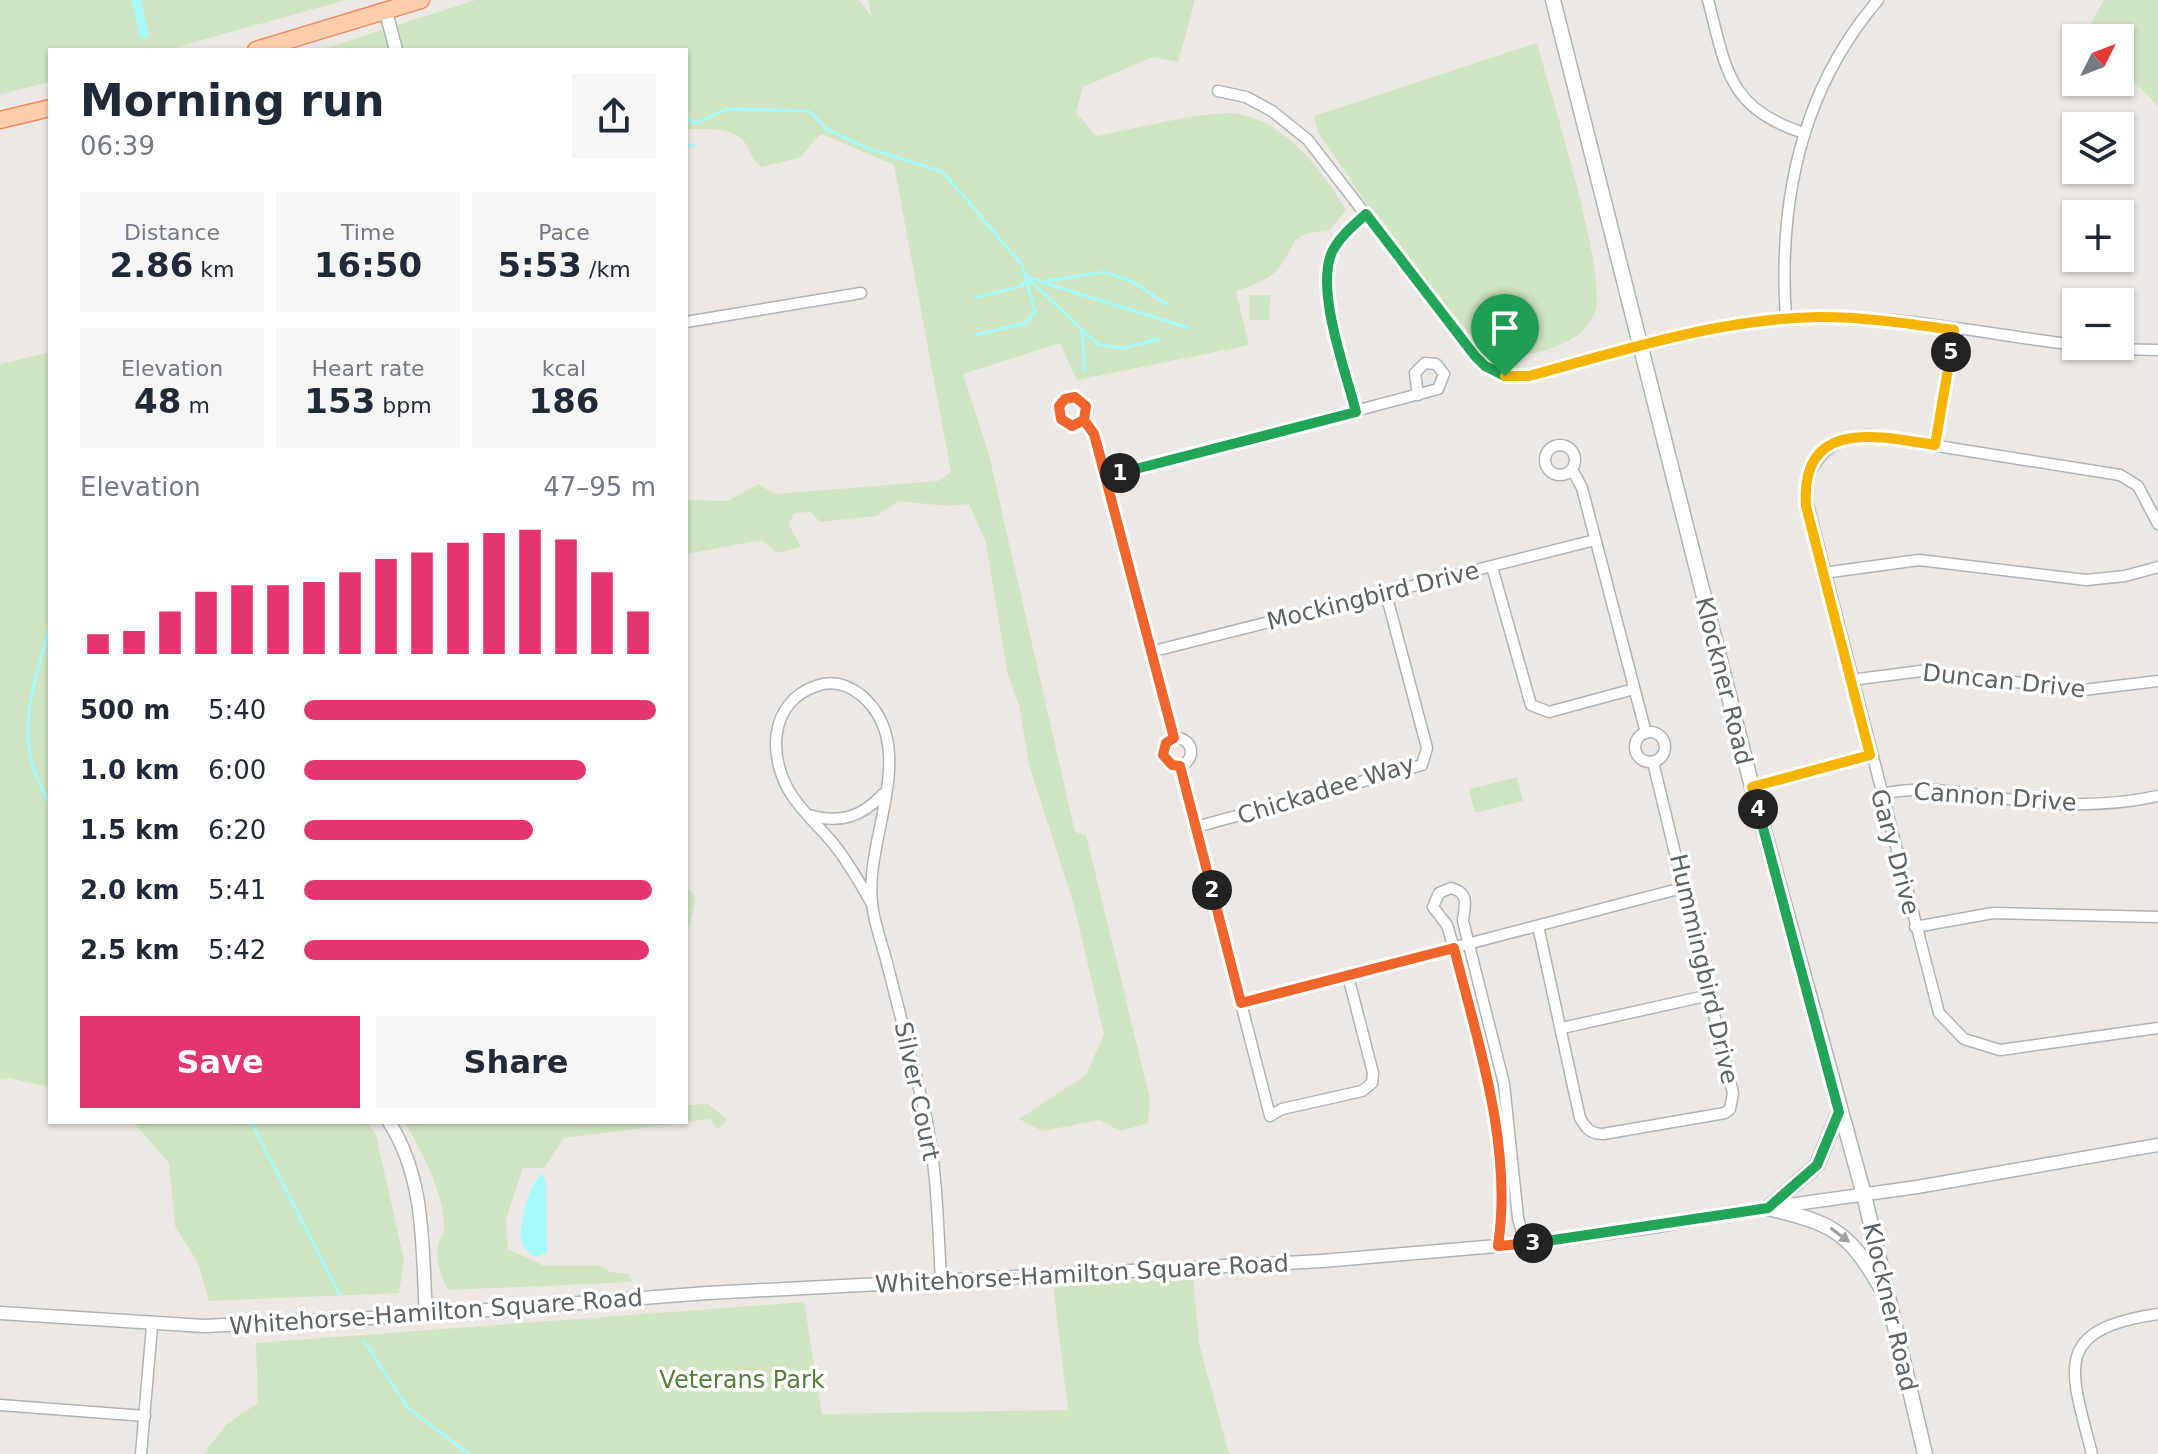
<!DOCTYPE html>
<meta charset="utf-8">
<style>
body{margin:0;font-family:"DejaVu Sans",sans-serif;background:#f6f6f7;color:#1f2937;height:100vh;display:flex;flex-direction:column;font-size:30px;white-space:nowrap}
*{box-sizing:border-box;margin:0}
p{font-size:26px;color:#747a83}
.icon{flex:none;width:44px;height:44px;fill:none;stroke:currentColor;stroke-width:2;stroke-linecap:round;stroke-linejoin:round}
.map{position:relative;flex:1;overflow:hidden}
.drawer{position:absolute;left:48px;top:48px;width:640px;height:1076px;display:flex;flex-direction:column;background:#fff;border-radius:0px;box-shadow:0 2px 6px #0004}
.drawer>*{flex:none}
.needle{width:52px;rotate:48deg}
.fabs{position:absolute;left:2062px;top:24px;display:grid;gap:16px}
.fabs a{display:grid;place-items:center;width:72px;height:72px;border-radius:0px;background:#fff;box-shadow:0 2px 6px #0004;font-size:40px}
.pin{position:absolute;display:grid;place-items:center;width:68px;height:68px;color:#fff;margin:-82px -34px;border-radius:50% 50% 50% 0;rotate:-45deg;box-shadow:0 0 8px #0007}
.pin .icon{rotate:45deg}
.km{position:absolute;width:40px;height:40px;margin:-20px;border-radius:50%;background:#222;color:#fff;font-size:22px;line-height:40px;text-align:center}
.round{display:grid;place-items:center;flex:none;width:84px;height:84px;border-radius:0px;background:#f6f6f7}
.summary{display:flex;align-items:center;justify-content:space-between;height:136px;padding:0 32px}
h1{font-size:44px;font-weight:600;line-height:60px}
.metrics{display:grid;grid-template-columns:repeat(3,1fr);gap:12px;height:136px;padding:8px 32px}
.metrics div{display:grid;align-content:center;border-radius:0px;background:#f6f6f7;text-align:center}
.metrics b{font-size:34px;font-weight:600}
.metrics small{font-size:22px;font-weight:400}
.metrics p{font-size:22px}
.chart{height:224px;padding:16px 32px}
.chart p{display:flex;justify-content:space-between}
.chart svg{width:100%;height:144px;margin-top:8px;stroke:#e3356f;stroke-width:6}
.primary-button{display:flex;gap:16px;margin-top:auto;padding:16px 32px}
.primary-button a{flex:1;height:92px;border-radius:0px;background:#e3356f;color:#fff;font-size:32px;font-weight:600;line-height:92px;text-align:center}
.primary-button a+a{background:#f6f6f7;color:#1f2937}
ul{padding:0 32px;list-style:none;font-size:26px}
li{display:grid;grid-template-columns:128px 96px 1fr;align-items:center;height:60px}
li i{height:20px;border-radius:10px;background:#e3356f}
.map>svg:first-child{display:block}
.green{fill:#d0e5c1}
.water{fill:#a6fafc}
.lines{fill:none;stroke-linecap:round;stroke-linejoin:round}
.stream{stroke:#a6fafc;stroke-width:3}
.canal{stroke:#a6fafc;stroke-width:9}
.minor-casing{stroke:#afb5b6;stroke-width:13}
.tertiary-casing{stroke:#afb5b6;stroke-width:15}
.secondary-casing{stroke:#aeb5b7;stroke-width:17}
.primary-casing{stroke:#ed8a5f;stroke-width:19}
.minor{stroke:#fff;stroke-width:10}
.tertiary{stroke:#fff;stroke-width:12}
.secondary{stroke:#fff;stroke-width:14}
.primary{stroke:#fcceab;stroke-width:16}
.oneway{fill:#9da1a2}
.split-1-casing{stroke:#fff;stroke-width:16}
.split-2-casing{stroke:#fff;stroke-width:16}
.split-3-casing{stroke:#fff;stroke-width:16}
.split-4-casing{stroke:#fff;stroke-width:16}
.split-5-casing{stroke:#fff;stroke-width:16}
.split-6-casing{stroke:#fff;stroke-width:16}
.split-1{stroke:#22a559;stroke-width:10}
.split-2{stroke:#f0652b;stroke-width:10}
.split-3{stroke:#f0652b;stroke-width:10}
.split-4{stroke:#22a559;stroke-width:10}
.split-5{stroke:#f5b400;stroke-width:10}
.split-6{stroke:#f5b400;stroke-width:10}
.labels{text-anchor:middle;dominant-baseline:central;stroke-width:7;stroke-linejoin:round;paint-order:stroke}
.street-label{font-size:24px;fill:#5c6364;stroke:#fff}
.park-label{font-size:24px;fill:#528037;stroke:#fff}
</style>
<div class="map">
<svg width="2158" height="1454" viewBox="0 0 2158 1454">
<rect width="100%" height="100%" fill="#eee8e4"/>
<!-- green -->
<g class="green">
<polygon points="0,0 346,0 166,50 50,50 50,82 0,94"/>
<path d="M476,0h383l13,17 -4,-17h327l-17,62 -25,-5 -70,30 -7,25 20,24c31,-5 114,-27 141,-22 49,7 85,57 109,96l-16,20c-47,5 -29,12 -53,40 -8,10 -29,16 -41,22l13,53 -172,35 -17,-37 -97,31 26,81 86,377 11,3 64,264 -2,24 -28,8 -20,-11 -58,11 -23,-12 67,-44 18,-41 -30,-129 -45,-140 -10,-60 -12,-33 -21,-130 -17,-38 -22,2 -48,-5 -23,15 -56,6 -9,-10 -17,1 -5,12 12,22 -24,6 -15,-13 -76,14v-54l42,1 30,-17 17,10 163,-13 13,-9 -57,-307 -73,-31 -22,24 -38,9c-10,-8 -11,-19 -18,-27 -14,-14 -38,-10 -57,-11v-79h-367z"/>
<polygon points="2104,0 2158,0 2158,106 2120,67 2120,38 2098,38 2091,23"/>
<path d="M1537,43c13,49 71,231 58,269 -12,35 -63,42 -94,47 -70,-49 -132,-155 -182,-225l-5,-18z"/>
<polygon points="1250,295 1270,295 1269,320 1250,320"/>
<polygon points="50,352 50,1087 8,1078 0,1079 0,364"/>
<polygon points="1517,777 1523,801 1475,813 1469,789"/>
<polygon points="686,885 696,898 686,938"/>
<path d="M708,1104l20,16 -11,9 -7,-10 -146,19 -20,30h-21l-17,51 2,30 36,17h56l10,6 19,2 3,8 -184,8c-7,-15 -14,-31 -9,-48 2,-6 6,-10 5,-17 -1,-34 -22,-73 -39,-103h281v-17z"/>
<polygon points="133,1122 367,1122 376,1135 404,1260 399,1293 209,1301 198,1263 175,1226 169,1163"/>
<polygon points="1193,1277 1199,1343 1229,1454 203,1454 227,1424 258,1403 256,1343 804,1302 822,1414 1068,1410 1053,1284"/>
</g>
<!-- water -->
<path class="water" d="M542,1173l4,9 1,71 -12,4c-7,-4 -13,-10 -14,-19 -2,-16 10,-57 21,-65z"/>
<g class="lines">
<!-- stream -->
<g class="stream">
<polyline points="686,119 696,123 727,109 809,111 827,129 865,147 943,172 1022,265 1035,312 1026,323 976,335"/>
<polyline points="686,145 694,146"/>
<polyline points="1027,274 1032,279 1189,328"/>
<polyline points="1046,281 1104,272 1133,282 1168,305"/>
<polyline points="975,298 1022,286 1027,278 1099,345 1124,348 1159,339"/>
<polyline points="1082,330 1085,370"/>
<path d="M50,626c-17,64 -40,116 0,177"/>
<polyline points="251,1122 340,1295"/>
<polyline points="364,1341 408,1408 469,1454"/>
</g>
<!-- canal -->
<polyline class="canal" points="136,0 144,34"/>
<defs>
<g id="minor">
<path d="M1708,0c18,69 20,109 96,133"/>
<path d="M1218,91l28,6 26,14 36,29 167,216c16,17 31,22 54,20 110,-29 219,-64 334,-58 99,5 194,32 295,32"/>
<path d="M1786,319c-8,-116 15,-229 92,-319"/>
<polyline points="686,322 861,293"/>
<circle cx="1073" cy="411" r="14"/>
<path d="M1356,412c-10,-41 -41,-122 -24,-160 7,-16 21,-27 34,-38"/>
<polyline points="1084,420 1094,434 1107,480 1174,738"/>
<polyline points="1935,445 1954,330"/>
<circle cx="1560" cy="460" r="15"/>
<polyline points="1572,469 1582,488 1646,733"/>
<polyline points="1107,480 1120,473 1438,389 1444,374 1436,364 1425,363 1415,373 1418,395"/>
<path d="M2158,524l-20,-38 -18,-11 -252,-40c-35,2 -58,23 -63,58l134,520 25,26 36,11 158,-22"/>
<polyline points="1492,567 1531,705 1549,712 1634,689"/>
<polyline points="1823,573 1919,560 2086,580 2125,576 2158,567"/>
<polyline points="1150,652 1595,540"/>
<polyline points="1851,680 1921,671 2083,690 2158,681"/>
<circle cx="1650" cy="747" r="15"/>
<circle cx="1177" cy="752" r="14"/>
<polyline points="1180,766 1270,1116 1282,1109 1362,1091 1372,1083 1373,1073 1348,976"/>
<polyline points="1752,787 1870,755"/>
<path d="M1880,794c52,-10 85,0 135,6 47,6 97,6 143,-4"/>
<path d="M809,815c31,9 53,2 74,-21"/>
<polyline points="1196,827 1422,765 1427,748 1389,605 1382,593"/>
<path d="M872,904c-11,-19 -22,-39 -36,-57 -13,-17 -31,-32 -43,-50 -26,-38 -25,-94 23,-111 16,-6 31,-2 45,9 61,51 3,143 11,208 2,21 11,43 16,64 12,47 24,94 36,141 13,57 14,116 17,174"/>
<path d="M1538,926l42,192c6,10 10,16 23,16l122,-21 5,-4 3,-16 -80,-331"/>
<polyline points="1915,927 1993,913 2158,917"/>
<polyline points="1241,1003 1686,887"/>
<polyline points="1562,1028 1710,995"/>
<path d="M1498,1246c16,-101 -22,-224 -51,-321l-14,-18 6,-14 12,-5c20,5 13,19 12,33l41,163 14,134 7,26"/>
<polyline points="0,1405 145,1416"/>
<polyline points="141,1454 152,1326"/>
<path d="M2092,1454c-22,-86 -41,-124 66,-140"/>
</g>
<g id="tertiary">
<polyline points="386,12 396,50"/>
<path d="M389,1122c37,57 33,128 37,193"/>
<polyline points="0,1313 204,1326 411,1316 707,1293 1322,1261 1533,1243 1659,1226 1717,1215 1917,1187 2158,1145"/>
</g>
<g id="secondary">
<polyline points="1553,0 1752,787 1864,1195 1925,1454"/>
<path d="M1768,1208c62,15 79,21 112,78"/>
<polyline points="1768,1208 1817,1165 1839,1112"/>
</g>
<g id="primary">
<polyline points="256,50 421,0"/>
<polyline points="0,120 50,108"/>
</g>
</defs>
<!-- minor casing -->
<use href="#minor" class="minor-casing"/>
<!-- tertiary casing -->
<use href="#tertiary" class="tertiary-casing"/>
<!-- secondary casing -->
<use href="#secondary" class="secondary-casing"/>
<!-- primary casing -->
<use href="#primary" class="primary-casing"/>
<!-- minor -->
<use href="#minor" class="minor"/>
<!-- tertiary -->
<use href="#tertiary" class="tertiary"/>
<!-- secondary -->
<use href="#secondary" class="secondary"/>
<!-- primary -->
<use href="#primary" class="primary"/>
</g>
<!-- one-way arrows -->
<defs><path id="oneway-solid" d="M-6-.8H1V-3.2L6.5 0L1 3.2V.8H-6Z" transform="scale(2)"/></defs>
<use class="oneway" href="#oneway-solid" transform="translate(1840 1235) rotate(37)"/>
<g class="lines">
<defs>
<path id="split-1" d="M1120,473l236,-61c-10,-40 -41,-122 -24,-160 7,-15 21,-26 34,-38l109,142 10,10 20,10"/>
<polyline id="split-2" points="1120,473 1107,480 1094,434 1084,420 1086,406 1075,397 1065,399 1059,406 1061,419 1072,426 1084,420 1094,434 1174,738 1166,743 1163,755 1172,765 1180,766 1212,890"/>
<path id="split-3" d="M1212,890l29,113 213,-55c24,95 59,199 44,298l35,-3"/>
<polyline id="split-4" points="1533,1243 1768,1208 1817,1165 1839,1112 1758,809"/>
<path id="split-5" d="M1758,809l-6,-22 118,-32 -64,-249c-6,-89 73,-70 129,-61l16,-93"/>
<path id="split-6" d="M1505,376h24c96,-26 192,-58 292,-59 45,0 89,7 133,13l-3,22"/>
</defs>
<!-- split-1 casing -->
<use href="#split-1" class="split-1-casing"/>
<!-- split-2 casing -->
<use href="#split-2" class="split-2-casing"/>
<!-- split-3 casing -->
<use href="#split-3" class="split-3-casing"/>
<!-- split-4 casing -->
<use href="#split-4" class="split-4-casing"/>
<!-- split-5 casing -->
<use href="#split-5" class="split-5-casing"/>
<!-- split-6 casing -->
<use href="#split-6" class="split-6-casing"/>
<!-- split-1 -->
<use href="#split-1" class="split-1"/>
<!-- split-2 -->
<use href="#split-2" class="split-2"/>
<!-- split-3 -->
<use href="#split-3" class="split-3"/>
<!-- split-4 -->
<use href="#split-4" class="split-4"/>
<!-- split-5 -->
<use href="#split-5" class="split-5"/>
<!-- split-6 -->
<use href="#split-6" class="split-6"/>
</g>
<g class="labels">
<!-- street labels -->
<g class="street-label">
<text transform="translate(1373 596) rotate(-14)">Mockingbird Drive</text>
<text transform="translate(1724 681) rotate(76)">Klockner Road</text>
<text transform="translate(2004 681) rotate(6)">Duncan Drive</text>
<text transform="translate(1326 790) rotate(-17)">Chickadee Way</text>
<text transform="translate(1995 797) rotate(4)">Cannon Drive</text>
<text transform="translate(1895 852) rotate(75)">Gary Drive</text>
<text transform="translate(1704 969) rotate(77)">Hummingbird Drive</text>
<text transform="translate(917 1091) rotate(78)">Silver Court</text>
<text transform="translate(1082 1274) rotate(-3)">Whitehorse-Hamilton Square Road</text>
<text transform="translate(1890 1307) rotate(77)">Klockner Road</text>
<text transform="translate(436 1312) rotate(-4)">Whitehorse-Hamilton Square Road</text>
</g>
<!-- park labels -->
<g class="park-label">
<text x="742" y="1380">Veterans Park</text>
</g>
</g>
</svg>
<div class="fabs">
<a><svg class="needle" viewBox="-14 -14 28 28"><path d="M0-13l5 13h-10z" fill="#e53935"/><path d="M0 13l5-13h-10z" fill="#747a83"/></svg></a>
<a><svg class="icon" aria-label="layers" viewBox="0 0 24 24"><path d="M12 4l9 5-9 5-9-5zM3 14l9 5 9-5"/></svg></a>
<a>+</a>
<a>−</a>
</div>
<div class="pin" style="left:1505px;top:376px;background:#1e9e55"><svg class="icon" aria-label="arrive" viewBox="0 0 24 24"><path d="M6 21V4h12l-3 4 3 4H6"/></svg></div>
<b class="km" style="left:1120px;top:473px">1</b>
<b class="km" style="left:1212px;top:890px">2</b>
<b class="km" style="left:1533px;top:1243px">3</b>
<b class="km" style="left:1758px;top:809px">4</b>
<b class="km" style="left:1951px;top:352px">5</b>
<section class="drawer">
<div class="summary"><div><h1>Morning run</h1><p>06:39</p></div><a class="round"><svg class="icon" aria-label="share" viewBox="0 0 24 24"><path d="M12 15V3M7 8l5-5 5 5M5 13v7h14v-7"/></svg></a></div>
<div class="metrics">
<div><p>Distance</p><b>2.86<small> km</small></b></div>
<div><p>Time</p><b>16:50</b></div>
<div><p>Pace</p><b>5:53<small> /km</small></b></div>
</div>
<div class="metrics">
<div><p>Elevation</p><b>48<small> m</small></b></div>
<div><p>Heart rate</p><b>153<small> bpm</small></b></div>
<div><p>kcal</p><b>186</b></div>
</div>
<div class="chart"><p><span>Elevation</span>47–95 m</p>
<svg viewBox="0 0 160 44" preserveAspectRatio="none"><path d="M5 44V38M15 44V37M25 44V31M35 44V25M45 44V23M55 44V23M65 44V22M75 44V19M85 44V15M95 44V13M105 44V10M115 44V7M125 44V6M135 44V9M145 44V19M155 44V31"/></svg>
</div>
<ul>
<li><b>500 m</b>5:40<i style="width:100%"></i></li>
<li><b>1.0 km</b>6:00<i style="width:80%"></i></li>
<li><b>1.5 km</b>6:20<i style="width:65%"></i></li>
<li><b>2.0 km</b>5:41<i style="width:99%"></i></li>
<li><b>2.5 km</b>5:42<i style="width:98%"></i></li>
</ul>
<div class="primary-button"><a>Save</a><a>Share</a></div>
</section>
</div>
